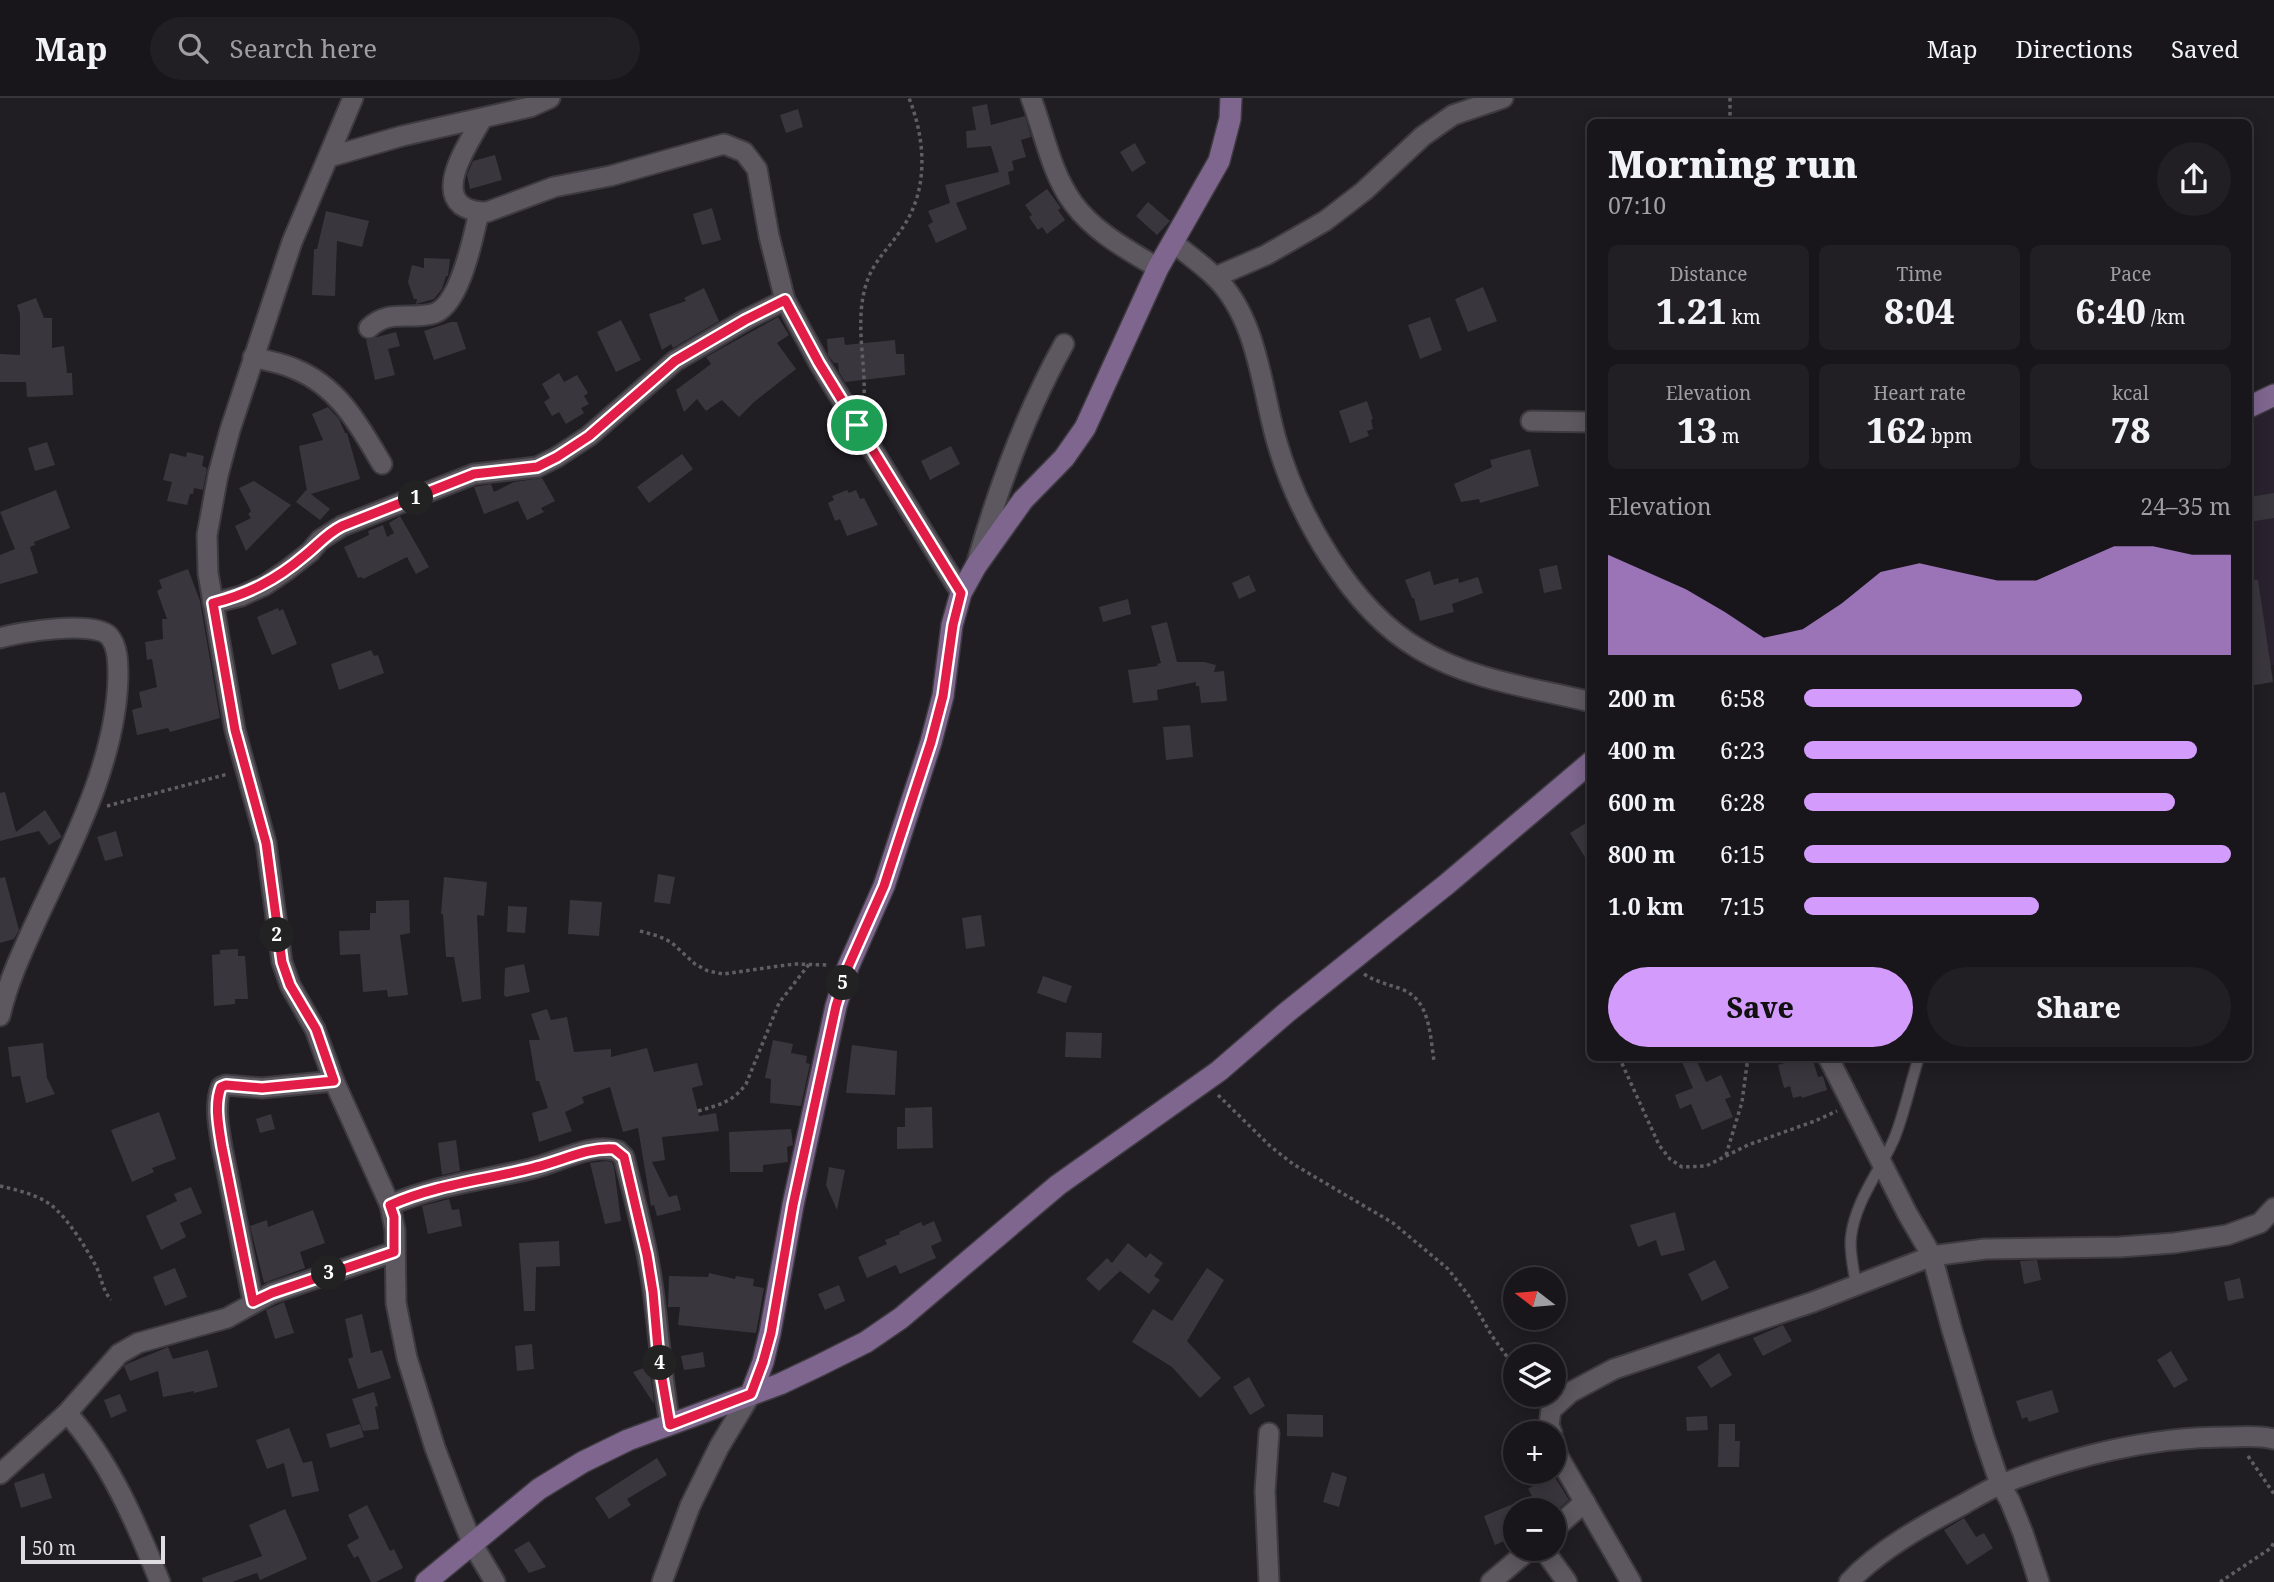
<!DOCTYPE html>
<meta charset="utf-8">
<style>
body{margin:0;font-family:"Noto Serif",serif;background:#211f23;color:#f1f3f6;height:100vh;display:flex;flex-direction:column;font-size:26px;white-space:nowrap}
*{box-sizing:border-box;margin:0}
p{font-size:23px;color:#9f9fa2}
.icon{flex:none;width:38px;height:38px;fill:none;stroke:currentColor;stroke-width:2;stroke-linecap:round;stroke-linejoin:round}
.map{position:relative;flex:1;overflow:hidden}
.drawer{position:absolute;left:1587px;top:21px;width:665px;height:942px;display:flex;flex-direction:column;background:#18161a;border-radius:10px;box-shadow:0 4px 18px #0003,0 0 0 2px #363539}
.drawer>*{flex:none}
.needle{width:46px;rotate:286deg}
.fabs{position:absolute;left:1503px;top:1169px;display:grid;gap:14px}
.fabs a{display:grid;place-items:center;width:63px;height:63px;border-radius:50%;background:#18161a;box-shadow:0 4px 18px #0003,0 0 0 2px #363539;font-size:35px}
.scale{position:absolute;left:21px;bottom:18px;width:144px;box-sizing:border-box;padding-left:7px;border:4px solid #dfdde1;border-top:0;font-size:19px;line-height:24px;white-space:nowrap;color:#dfdde1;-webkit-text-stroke:5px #201d23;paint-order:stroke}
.pin{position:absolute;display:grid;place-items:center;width:60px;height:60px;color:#fff;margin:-30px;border:4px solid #fff;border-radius:50%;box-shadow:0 2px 7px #0007}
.km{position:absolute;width:35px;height:35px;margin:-18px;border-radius:50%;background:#222;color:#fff;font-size:19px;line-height:35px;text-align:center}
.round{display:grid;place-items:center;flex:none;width:74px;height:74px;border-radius:37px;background:#211f23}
.headline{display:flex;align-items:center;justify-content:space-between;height:119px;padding:0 21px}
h1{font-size:38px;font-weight:800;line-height:52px}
.figures{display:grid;grid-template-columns:repeat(3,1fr);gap:10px;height:119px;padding:7px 21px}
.figures div{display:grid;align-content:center;border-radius:10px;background:#211f23;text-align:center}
.figures b{font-size:35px;font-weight:800}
.figures small{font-size:19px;font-weight:400}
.figures p{font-size:19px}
.chart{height:196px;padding:14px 21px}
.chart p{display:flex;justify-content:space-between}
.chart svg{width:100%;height:126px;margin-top:7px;fill:#d39cfc;opacity:.7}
.action{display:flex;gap:14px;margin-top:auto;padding:14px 21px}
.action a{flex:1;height:80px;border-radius:42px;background:#d39cfc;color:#111;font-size:28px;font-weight:800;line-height:80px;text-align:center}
.action a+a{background:#211f23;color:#f1f3f6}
ul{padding:0 21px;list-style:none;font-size:23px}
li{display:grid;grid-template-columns:112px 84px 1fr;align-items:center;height:52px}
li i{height:18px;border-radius:9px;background:#d39cfc}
header{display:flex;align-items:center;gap:42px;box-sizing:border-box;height:98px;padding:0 35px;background:#18161a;border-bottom:2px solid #363539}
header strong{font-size:33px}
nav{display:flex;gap:38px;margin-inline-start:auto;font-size:24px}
.search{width:490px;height:63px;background:#211f23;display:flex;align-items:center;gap:18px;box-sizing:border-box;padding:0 24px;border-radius:38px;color:#9f9fa2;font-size:26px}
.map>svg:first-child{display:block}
.built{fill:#29222e}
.building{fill:#3a363e}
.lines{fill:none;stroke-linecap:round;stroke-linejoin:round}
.lane-casing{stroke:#3d3a40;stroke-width:13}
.street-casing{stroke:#3d3a40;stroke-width:23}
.secondary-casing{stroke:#3d3a40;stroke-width:24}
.path{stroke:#605d63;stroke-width:3.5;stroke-dasharray:3.5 3.5;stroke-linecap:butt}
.lane{stroke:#5d5860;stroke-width:10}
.street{stroke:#5d5860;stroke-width:19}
.secondary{stroke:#7e668f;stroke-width:21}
.route-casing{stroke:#fff;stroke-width:14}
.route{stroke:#e11d48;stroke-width:9}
</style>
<header>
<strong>Map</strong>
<div class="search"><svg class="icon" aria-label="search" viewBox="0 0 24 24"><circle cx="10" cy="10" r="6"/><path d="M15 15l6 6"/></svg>Search here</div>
<nav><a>Map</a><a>Directions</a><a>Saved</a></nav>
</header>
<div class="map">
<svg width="2274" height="1484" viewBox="0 0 2274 1484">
<rect width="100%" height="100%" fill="#201d23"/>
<!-- built -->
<polygon class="built" points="2274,300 2274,567 2249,571 2249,312"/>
<!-- building -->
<g class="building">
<polygon points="987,6 991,27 1025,18 1031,39 1021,42 1026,59 1012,63 1014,72 1008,74 1010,86 956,105 967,131 936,145 928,127 933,124 928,113 950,105 945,87 999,74 991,48 967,50 966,33 976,32 972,9"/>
<polygon points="798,11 803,29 786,35 780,17"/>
<polygon points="1135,45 1146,65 1132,74 1120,54"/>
<polygon points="495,57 502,82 470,91 467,77 473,63"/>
<polygon points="1047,91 1061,110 1058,112 1065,122 1047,136 1042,129 1038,132 1029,119 1032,117 1025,107"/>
<polygon points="1148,104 1170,123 1157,137 1136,118"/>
<polygon points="712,110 721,142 702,147 693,116"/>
<polygon points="326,113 369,123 362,149 337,143 335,198 312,197 314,151 317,151"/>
<polygon points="424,160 450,161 448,178 446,178 442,191 434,201 416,206 417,201 414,201 408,184 412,167 424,170"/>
<polygon points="1483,189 1497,223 1468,234 1455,201"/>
<polygon points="704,190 719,223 673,250 671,246 662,252 649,216 686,203 684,200"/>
<polygon points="36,200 44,220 52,220 52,250 64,248 67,275 72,275 73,297 27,299 26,284 0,284 0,256 20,257 20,216 17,207"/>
<polygon points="778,219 789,237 777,245 796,271 754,304 739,319 722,302 706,313 697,301 684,314 676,292 711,266 706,259"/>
<polygon points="1430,219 1442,252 1420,261 1408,227"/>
<polygon points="621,222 641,262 616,274 597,234"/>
<polygon points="451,224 457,224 466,251 434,262 424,233"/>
<polygon points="396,234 400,248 388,251 395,277 375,282 366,242"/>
<polygon points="844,239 845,247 895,242 896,256 904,256 905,277 845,284 839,274 838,265 834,265 828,257 827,241"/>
<polygon points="559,275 564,284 577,277 588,295 584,298 589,306 581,310 584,315 566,326 559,314 552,318 544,304 550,300 542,286"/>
<polygon points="1367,303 1373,321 1371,322 1373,331 1367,333 1369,338 1350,345 1339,313"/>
<polygon points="328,309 339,321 345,335 347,335 360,381 311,396 330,411 320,422 296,404 306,392 307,393 299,348 323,342 312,316"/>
<polygon points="47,344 55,367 35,373 28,350"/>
<polygon points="951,348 960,366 930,382 921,363"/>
<polygon points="1530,351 1539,388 1480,405 1479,401 1461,404 1454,386 1492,369 1490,362"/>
<polygon points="187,354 204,358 202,368 207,370 203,392 194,390 193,396 190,396 187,407 167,403 172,384 163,382 170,355 186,359"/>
<polygon points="682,356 693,371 649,405 637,389"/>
<polygon points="542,380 555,403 541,410 544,414 527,422 518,403 484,416 474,389 491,386 494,394 514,384"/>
<polygon points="254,383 291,407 246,453 235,428 251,420 248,416 251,413 239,390"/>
<polygon points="56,392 70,430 34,444 35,447 30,449 38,475 0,486 0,457 15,451 0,414"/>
<polygon points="847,392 849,395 856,392 860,401 864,400 878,427 847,438 840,421 835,423 828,405 834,402 832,398"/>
<polygon points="2274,395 2274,420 2249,424 2249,399"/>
<polygon points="400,418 429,469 416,476 407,459 363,481 362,479 358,480 344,449 369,437 368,433 383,427 387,439 394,435 389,425"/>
<polygon points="1557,467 1562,491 1544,495 1539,471"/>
<polygon points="188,471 200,503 220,620 170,634 168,630 137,637 132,612 142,609 139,594 157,589 152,561 147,562 145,544 163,541 162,521 167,521 157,493 162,490 159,482"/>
<polygon points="1430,473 1434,487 1458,480 1459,485 1478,479 1483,495 1452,506 1454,514 1420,523 1414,500 1412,500 1405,482"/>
<polygon points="1249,477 1256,493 1239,501 1232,485"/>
<polygon points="2249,482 2258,482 2273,584 2249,588"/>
<polygon points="1128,501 1131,516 1103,524 1099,509"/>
<polygon points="278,510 279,513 283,511 297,546 272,557 257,519"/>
<polygon points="1167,524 1177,564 1204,564 1216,567 1214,574 1224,573 1227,603 1201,605 1199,588 1196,588 1196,584 1157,592 1158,602 1133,605 1128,572 1158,568 1157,566 1161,565 1151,528"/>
<polygon points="371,552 374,558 378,557 384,575 339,592 331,566"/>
<polygon points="1190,627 1193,659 1166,662 1163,629"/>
<polygon points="5,694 16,734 45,712 62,739 49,747 39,733 0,743 0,695"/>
<polygon points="1591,722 1591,769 1570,735"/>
<polygon points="116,733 123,758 105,763 97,739"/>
<polygon points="658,776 675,779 670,806 654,804"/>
<polygon points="5,779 19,832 14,841 0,845 0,780"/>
<polygon points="444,779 487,784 484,818 477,817 481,901 462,904 454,859 446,859 443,816 441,816"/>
<polygon points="409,802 410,835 400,837 408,897 388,899 387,892 363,894 360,856 340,857 339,833 370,832 370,815 376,815 376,803"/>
<polygon points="570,802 602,804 599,838 568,836"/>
<polygon points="508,808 527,809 525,835 507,834"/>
<polygon points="981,817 985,848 966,851 962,820"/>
<polygon points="238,851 238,858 245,858 248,901 235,901 235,906 214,908 212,857 220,856 220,852"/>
<polygon points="524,866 530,894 506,899 504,897 505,870"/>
<polygon points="1043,878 1072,888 1066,905 1037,895"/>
<polygon points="547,911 551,922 567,919 574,954 611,951 611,959 647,950 654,974 697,965 703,987 692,990 699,1018 716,1015 719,1033 662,1039 665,1062 652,1064 669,1099 677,1097 681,1112 657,1118 654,1107 651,1108 638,1030 623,1034 610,989 582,999 584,1005 565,1014 572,1033 539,1044 532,1015 548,1010 539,983 536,983 529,942 540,942 531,916"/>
<polygon points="1066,934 1102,935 1101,960 1065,959"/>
<polygon points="773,942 793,946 791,955 807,958 806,965 810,966 801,1008 770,1005 771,981 765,980"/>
<polygon points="43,945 47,980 55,996 26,1005 20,978 12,979 8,949"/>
<polygon points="852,947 897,953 895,997 846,995"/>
<polygon points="1680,959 1695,959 1706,984 1721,977 1731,999 1725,1001 1733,1019 1702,1032 1691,1006 1680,1011 1675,997 1693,990"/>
<polygon points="1804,959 1812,959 1818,979 1823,978 1827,992 1802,1000 1801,998 1793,1000 1790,988 1784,990 1778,967"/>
<polygon points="932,1009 933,1050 897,1051 897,1029 905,1029 905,1010"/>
<polygon points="159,1014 176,1061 152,1070 154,1074 132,1084 111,1032"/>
<polygon points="271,1016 275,1031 260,1035 256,1021"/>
<polygon points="791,1031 793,1047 787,1049 788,1064 763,1067 763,1074 730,1074 729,1034"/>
<polygon points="456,1042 460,1073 442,1077 438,1045"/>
<polygon points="606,1063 612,1064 614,1069 621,1123 605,1126 590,1065"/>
<polygon points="829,1069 845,1072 837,1112 826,1087"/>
<polygon points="191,1089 202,1115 180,1125 186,1139 161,1152 146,1118 177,1103 174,1096"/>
<polygon points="449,1101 452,1112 459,1111 462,1128 428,1136 422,1108"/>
<polygon points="313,1112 325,1145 300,1154 305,1170 264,1185 250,1128 267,1122 268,1129"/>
<polygon points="1675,1114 1685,1152 1661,1158 1656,1142 1638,1149 1630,1127"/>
<polygon points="934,1123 942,1143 931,1148 936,1160 900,1176 896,1167 867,1180 858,1159 887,1146 885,1142 900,1136 899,1134 921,1124 923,1128"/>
<polygon points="559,1143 560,1168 536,1169 535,1213 524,1213 519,1145"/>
<polygon points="1128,1145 1146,1160 1150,1155 1163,1165 1154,1178 1160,1182 1149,1196 1120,1173 1099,1193 1086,1181 1107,1160 1112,1165"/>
<polygon points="1715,1162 1729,1190 1702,1203 1688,1176"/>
<polygon points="2037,1162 2041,1182 2024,1186 2020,1163"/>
<polygon points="175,1170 187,1199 165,1208 153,1179"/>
<polygon points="1207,1170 1224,1182 1187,1243 1221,1280 1200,1300 1172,1269 1132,1244 1153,1211 1172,1223"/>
<polygon points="709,1175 735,1181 736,1178 754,1181 753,1188 764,1190 756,1235 678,1227 680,1209 668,1209 669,1178 708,1179"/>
<polygon points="2240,1180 2244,1200 2228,1203 2224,1184"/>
<polygon points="839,1187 845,1203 825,1212 818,1196"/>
<polygon points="284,1204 294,1235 275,1241 266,1212"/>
<polygon points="362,1216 371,1255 382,1252 391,1280 358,1291 348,1261 353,1259 345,1221"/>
<polygon points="1783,1227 1792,1243 1763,1258 1753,1240"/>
<polygon points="532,1246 534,1271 517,1273 515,1248"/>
<polygon points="168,1249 173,1261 208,1252 218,1289 194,1295 194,1293 163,1299 158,1273 130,1283 124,1268 127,1266"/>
<polygon points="2171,1253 2188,1282 2174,1290 2157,1262"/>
<polygon points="703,1254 705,1269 684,1272 681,1258"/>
<polygon points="1719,1255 1732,1277 1711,1290 1697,1269"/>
<polygon points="649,1268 653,1295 654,1306 633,1274"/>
<polygon points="1249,1279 1265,1308 1250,1317 1233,1289"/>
<polygon points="2052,1292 2059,1314 2029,1324 2027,1319 2022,1321 2016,1303"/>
<polygon points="374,1294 378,1308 375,1309 379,1331 363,1333 352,1301"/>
<polygon points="120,1296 127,1313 111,1320 104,1302"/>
<polygon points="1287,1316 1323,1317 1323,1339 1287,1338"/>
<polygon points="1707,1318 1708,1332 1687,1333 1686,1319"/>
<polygon points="360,1326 364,1339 330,1350 326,1336"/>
<polygon points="1719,1326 1735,1326 1735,1343 1740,1343 1739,1369 1718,1369"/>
<polygon points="289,1330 303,1365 312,1363 319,1393 292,1399 284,1365 267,1371 256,1342"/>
<polygon points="657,1360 667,1377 627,1401 631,1407 609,1421 595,1400"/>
<polygon points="1332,1374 1347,1379 1339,1409 1323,1404"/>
<polygon points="44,1375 52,1400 21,1410 14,1385"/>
<polygon points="1553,1376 1569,1402 1557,1412 1516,1412 1516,1438 1495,1447 1484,1418 1532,1398 1528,1391"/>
<polygon points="367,1407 390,1453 394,1451 403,1470 376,1484 371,1484 358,1458 354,1460 347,1447 359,1440 348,1417"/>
<polygon points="285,1411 307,1461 260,1482 257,1475 232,1484 203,1484 202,1480 262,1458 249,1427"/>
<polygon points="1964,1420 1976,1439 1984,1435 1993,1450 1967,1467 1944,1432"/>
<polygon points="529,1443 546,1469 529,1475 514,1452"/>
</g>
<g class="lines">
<defs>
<path id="lane" d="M1856,1187c-2,-15 -7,-33 -5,-48 4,-36 29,-66 43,-98 11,-27 16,-55 25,-82"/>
<g id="street">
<polyline points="353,0 292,144 230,332 218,377 207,437 208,475 235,632 266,745 282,864 290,887 315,931 334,983 390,1107 395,1132 396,1205 407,1260 435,1350 457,1408 473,1447 495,1484"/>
<path d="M1031,0c13,34 20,75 42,105 21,29 55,47 85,65"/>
<path d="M482,21c-11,20 -44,67 -21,86 8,6 16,7 26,7l67,-25 56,-11 114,-32 20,8 13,17 12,67 16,64 34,63 142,230"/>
<polyline points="329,59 402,38 530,9 550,0"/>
<path d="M1174,145c13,11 29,22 41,34 42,41 46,108 61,162 21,74 74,170 143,210 51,31 115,39 172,53"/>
<polyline points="1215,179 1266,157 1325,123 1364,93 1423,38 1453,17 1503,0"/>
<path d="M369,230c19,-19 39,-8 63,-14 28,-6 41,-77 47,-102"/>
<path d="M253,259c14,4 29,6 42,12 44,18 64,56 87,95"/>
<polyline points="1531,323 1591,324"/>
<path d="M977,464c22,-77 48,-148 87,-218"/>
<polyline points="213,505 241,498 265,487 287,472 310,454 320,442 342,428 474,376 537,369 557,359 589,338 675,263 745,222 785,202"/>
<path d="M0,540c19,-6 95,-18 109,-2 9,10 9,27 9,41 -2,84 -45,165 -80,240 -15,33 -30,64 -38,99"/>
<polyline points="1828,959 1907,1115 1932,1158 1952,1232 1984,1339 2000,1386 2010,1403 2023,1435 2039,1484"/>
<path d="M390,1107c45,-20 93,-25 140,-36 27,-6 61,-27 88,-18l6,6c11,44 23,88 29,133 6,46 9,89 17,135"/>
<path d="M253,1204l-31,-155c-3,-19 -8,-41 -1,-60l5,-2 36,3 72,-7"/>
<path d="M67,1315c43,48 69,110 93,169"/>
<polyline points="1269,1335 1265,1393 1269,1484"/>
<polyline points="1552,1335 1549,1327 1551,1312 1571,1294 1614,1271 1813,1204 1932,1158 1985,1151 2120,1149 2174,1145 2227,1137 2260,1125 2274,1110"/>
<polyline points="1554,1343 1558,1358 1631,1484"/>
<polyline points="0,1376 67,1315 119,1256 138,1245 227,1220 272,1195 394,1154"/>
<polyline points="1554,1431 1585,1404"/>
<polyline points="1543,1451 1567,1484"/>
<polyline points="662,1484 690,1408 719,1349 751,1296"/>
<polyline points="1491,1484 1530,1451"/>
<path d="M1849,1484c31,-33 75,-57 115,-78 12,-7 25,-15 38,-20 70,-28 149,-47 224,-47 17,0 32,-2 48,2"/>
</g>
<g id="secondary">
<polyline points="2249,309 2274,297"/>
<polyline points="751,1296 763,1264 770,1235 793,1107 836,908 848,869 884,788 931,644 943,598 952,527 961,495 976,468 1023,402 1064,360 1085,330 1158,170 1219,63 1230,21 1231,0"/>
<polyline points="426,1484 539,1391 583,1364 628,1342 780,1286 818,1268 866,1244 901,1220 1058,1087 1219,973 1286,915 1447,786 1591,664"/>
</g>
</defs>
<!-- lane casing -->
<use href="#lane" class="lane-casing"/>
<!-- street casing -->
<use href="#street" class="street-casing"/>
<!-- secondary casing -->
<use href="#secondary" class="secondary-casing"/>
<!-- path -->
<g class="path">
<polyline points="1730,0 1730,24"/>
<path d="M864,302c2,-38 -9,-74 1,-112 7,-26 21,-36 36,-58 28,-39 25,-89 8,-132"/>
<polyline points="107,708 228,676"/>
<polyline points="640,833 658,838 671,844 695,866 708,873 723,876 794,866 828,867"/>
<path d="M1364,876c12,8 24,10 37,15 29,10 29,46 33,72"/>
<polyline points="1619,959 1659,1047 1670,1061 1682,1069 1706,1068 1748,1047 1815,1023 1837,1013"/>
<polyline points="1218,997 1270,1048 1293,1066 1393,1125 1448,1171 1469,1198 1492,1238 1516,1271"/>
<path d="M698,1013c21,-6 35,-9 48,-27l33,-81 31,-40"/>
<polyline points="1726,1057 1742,1004 1748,959"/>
<path d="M0,1088c17,4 36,8 51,19 16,12 35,43 45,61 6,13 6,23 15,34"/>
<polyline points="2248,1358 2274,1396"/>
<polyline points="2220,1484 2271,1450 2274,1444"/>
</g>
<!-- lane -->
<use href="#lane" class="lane"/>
<!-- street -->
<use href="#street" class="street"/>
<!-- secondary -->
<use href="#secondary" class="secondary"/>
</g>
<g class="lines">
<defs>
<path id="route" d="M785,202l34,63 142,230 -8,32 -10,71 -12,46 -47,144 -36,81 -12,39 -43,199 -22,128 -8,29 -12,32 -81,31 -11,-64 -6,-69 -6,-37 -23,-98 -10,-8c-27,-2 -52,12 -78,18 -49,13 -99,17 -146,38l4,12v35l-122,41 -19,9 -31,-155c-3,-19 -8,-42 -1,-60l5,-2 36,3 72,-7 -18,-52 -26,-44 -8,-23 -16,-119 -31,-113 -22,-127c35,-9 63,-23 91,-47 14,-11 22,-22 38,-30l132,-52 63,-7 20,-10 32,-21 86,-75 70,-41z"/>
</defs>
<!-- route casing -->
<use href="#route" class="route-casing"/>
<!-- route -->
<use href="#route" class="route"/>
</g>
</svg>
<div class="fabs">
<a><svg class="needle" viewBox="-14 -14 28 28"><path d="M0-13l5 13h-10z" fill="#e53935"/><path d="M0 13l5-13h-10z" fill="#9f9fa2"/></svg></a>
<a><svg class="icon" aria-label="layers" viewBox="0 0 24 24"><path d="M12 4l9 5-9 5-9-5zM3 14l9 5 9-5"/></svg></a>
<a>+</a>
<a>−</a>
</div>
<div class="scale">50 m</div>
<div class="pin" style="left:857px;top:327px;background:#1e9e55"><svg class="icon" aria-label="arrive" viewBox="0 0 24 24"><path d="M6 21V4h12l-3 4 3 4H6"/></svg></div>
<b class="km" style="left:416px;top:400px">1</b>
<b class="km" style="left:277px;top:837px">2</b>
<b class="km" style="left:329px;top:1175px">3</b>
<b class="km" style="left:660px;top:1265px">4</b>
<b class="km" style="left:843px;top:885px">5</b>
<section class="drawer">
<div class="headline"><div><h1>Morning run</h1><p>07:10</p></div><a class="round"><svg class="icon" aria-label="share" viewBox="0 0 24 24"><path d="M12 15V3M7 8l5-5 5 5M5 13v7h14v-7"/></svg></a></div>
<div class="figures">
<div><p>Distance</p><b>1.21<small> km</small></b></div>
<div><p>Time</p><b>8:04</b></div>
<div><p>Pace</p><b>6:40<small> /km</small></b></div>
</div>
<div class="figures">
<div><p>Elevation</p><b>13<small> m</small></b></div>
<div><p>Heart rate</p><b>162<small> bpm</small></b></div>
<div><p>kcal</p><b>78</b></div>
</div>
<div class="chart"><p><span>Elevation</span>24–35 m</p>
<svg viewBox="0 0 160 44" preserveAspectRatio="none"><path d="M0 44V9L10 15L20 21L30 29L40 38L50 35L60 26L70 15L80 12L90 15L100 18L110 18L120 12L130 6L140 6L150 9L160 9V44z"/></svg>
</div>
<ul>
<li><b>200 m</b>6:58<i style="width:65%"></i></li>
<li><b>400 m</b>6:23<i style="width:92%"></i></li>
<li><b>600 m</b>6:28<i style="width:87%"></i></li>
<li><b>800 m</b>6:15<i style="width:100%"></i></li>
<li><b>1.0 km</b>7:15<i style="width:55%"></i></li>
</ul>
<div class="action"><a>Save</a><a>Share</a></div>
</section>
</div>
